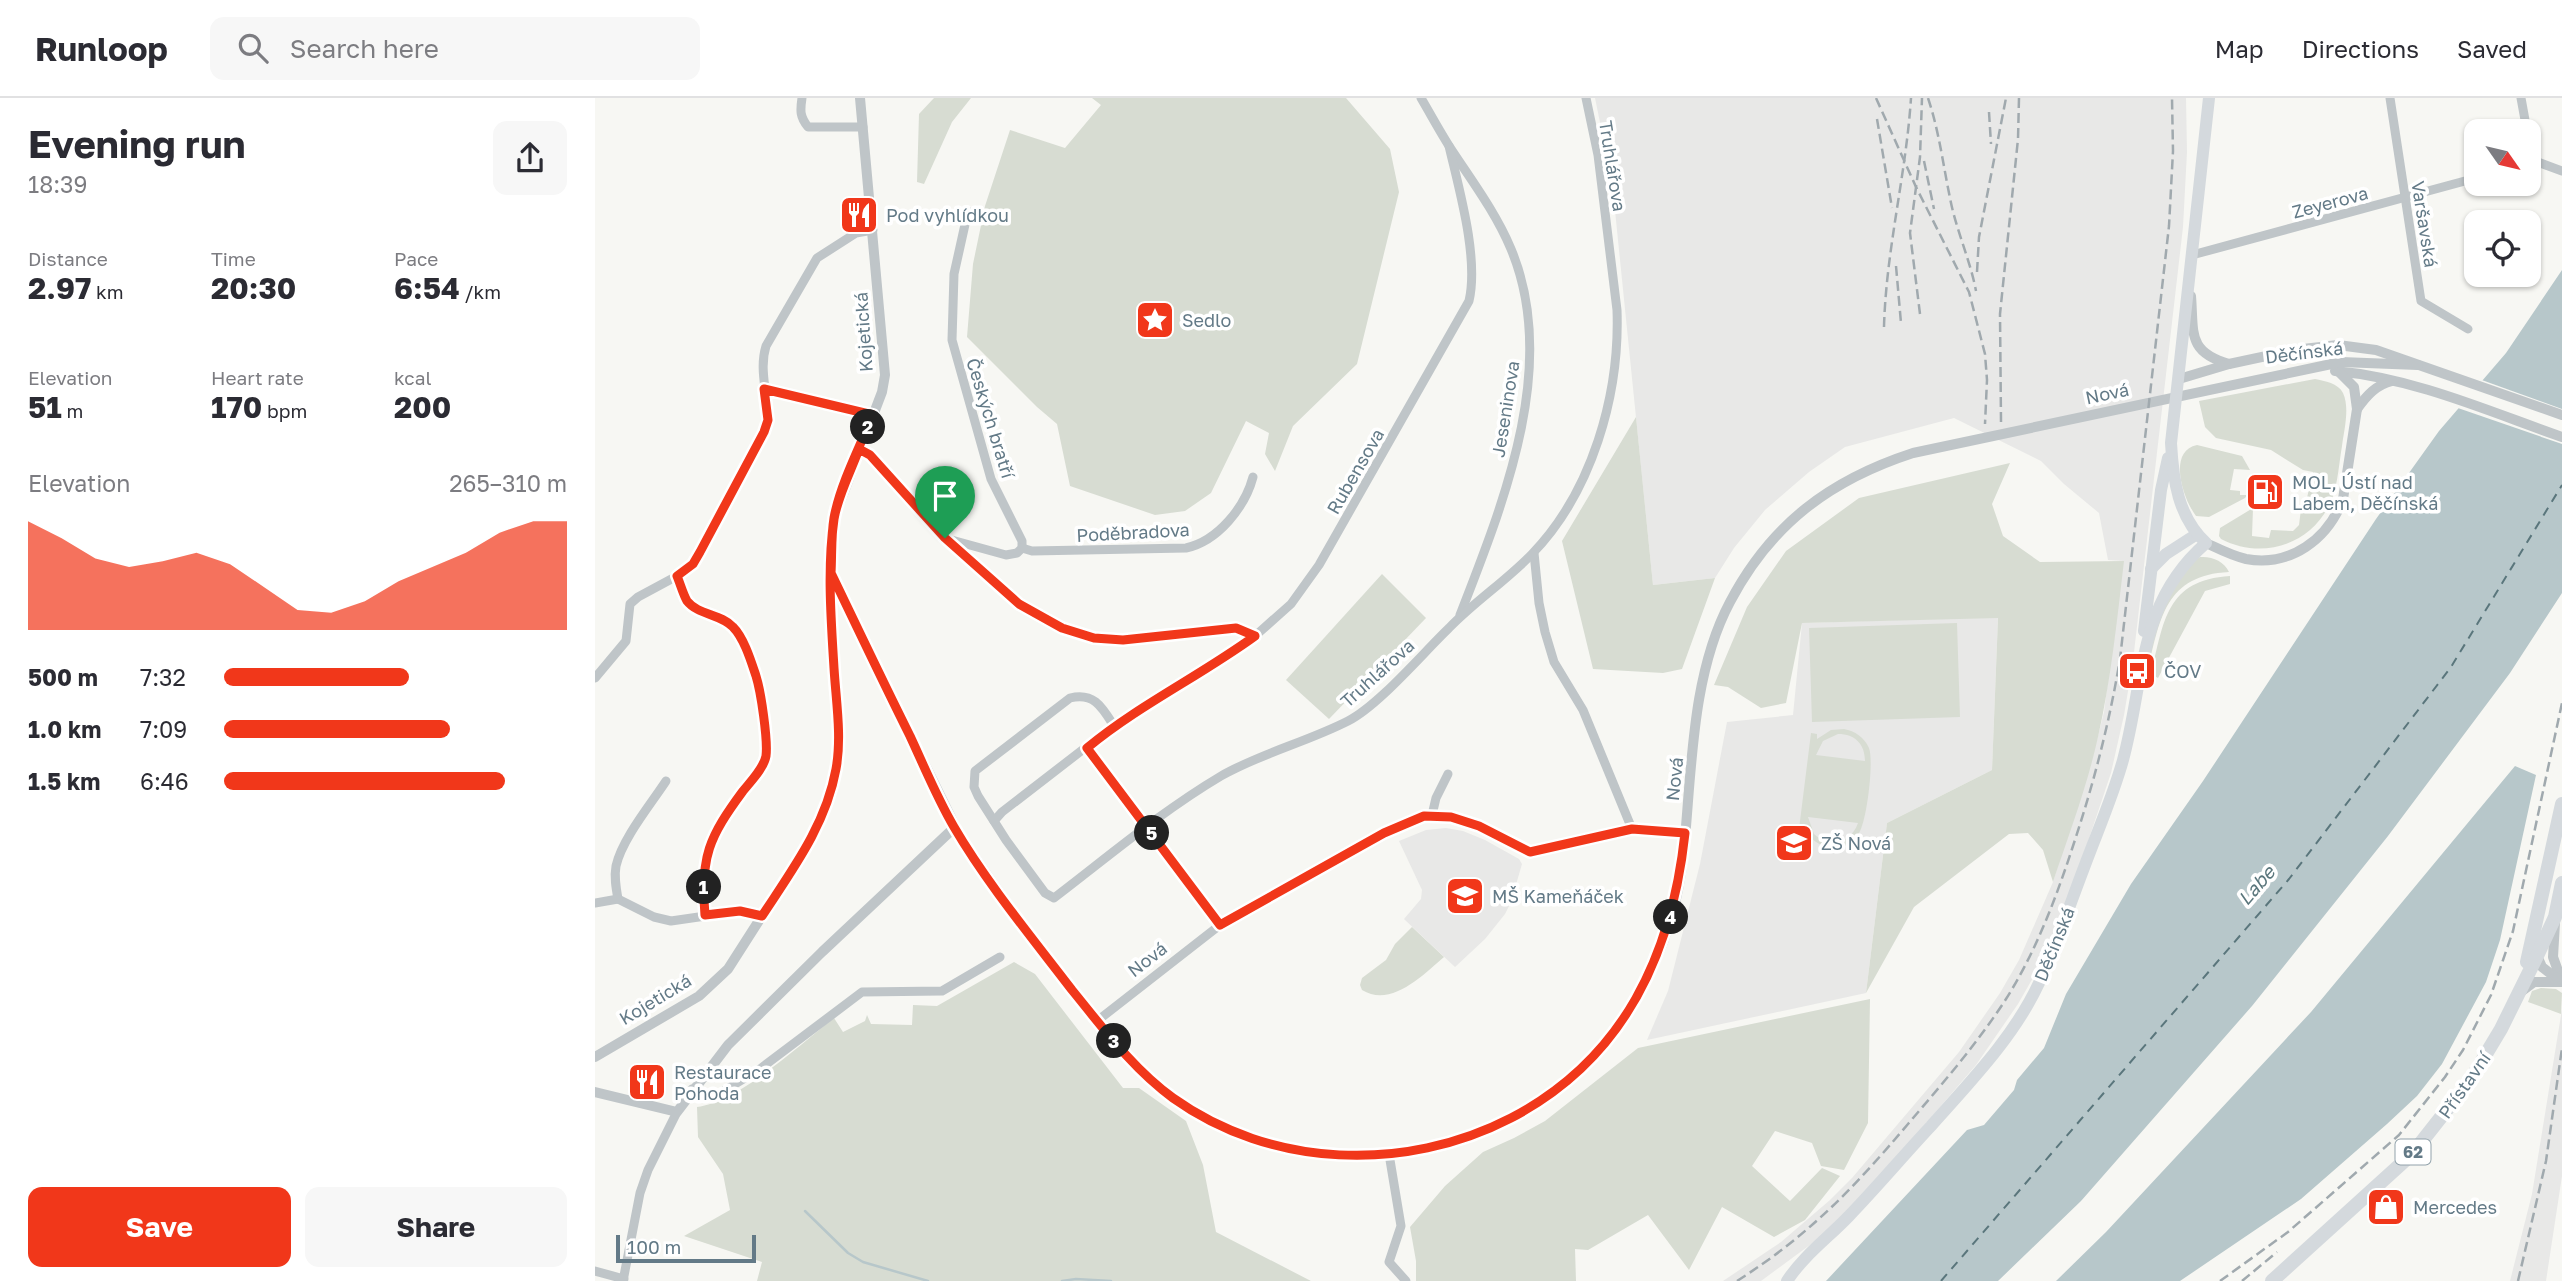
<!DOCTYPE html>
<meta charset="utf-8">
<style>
body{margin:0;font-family:"Golos Text",sans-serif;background:#f7f7f7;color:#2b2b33;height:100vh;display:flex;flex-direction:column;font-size:26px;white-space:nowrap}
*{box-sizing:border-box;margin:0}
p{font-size:23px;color:#7c7c81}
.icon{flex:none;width:38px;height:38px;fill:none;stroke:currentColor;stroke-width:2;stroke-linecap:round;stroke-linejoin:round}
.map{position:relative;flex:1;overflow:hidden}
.panel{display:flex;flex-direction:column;background:#fff;width:595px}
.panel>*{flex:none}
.needle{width:46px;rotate:124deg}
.buttons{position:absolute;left:1869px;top:21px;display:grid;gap:14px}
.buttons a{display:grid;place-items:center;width:77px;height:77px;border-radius:14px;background:#fff;box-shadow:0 2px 5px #0004;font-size:35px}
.scale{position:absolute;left:21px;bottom:18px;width:140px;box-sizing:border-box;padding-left:7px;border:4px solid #637a87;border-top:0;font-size:19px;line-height:24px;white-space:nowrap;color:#637a87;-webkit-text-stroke:5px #fff;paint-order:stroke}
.pin{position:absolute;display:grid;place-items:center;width:60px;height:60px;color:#fff;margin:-72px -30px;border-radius:50% 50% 50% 0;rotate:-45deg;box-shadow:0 0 7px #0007}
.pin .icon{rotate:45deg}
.km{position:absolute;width:35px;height:35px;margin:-18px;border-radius:50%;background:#222;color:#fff;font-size:19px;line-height:35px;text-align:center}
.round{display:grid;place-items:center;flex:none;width:74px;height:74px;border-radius:14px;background:#f7f7f7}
.head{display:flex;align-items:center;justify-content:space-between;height:119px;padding:0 28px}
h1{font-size:38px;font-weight:700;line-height:52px}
.stats{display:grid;grid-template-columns:repeat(3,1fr);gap:10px;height:119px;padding:7px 28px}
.stats div{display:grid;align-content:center}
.stats b{font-size:30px;font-weight:700}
.stats small{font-size:19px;font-weight:400}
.stats p{font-size:19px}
.chart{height:196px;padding:14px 28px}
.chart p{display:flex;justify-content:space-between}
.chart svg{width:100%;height:126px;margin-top:7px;fill:#f1371a;opacity:.7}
.button{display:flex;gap:14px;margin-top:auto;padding:14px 28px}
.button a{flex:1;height:80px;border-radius:14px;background:#f1371a;color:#fff;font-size:28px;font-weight:700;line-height:80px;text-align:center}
.button a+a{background:#f7f7f7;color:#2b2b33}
ul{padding:0 28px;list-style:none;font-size:23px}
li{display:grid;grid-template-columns:112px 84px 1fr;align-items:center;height:52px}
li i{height:18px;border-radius:9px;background:#f1371a}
header{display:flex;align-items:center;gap:42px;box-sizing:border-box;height:98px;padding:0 35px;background:#fff;border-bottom:2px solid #e1e1e2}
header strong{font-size:33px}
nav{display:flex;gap:38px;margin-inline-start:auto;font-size:24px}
.search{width:490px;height:63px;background:#f7f7f7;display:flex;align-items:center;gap:18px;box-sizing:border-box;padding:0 24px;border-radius:14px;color:#7c7c81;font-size:26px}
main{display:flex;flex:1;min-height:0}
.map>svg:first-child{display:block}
.built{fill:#e8e8e7}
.green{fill:#d7dcd2;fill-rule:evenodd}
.water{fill:#b7c7ca}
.pier{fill:#f7f7f3}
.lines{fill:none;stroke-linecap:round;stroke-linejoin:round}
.stream{stroke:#b7c7ca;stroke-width:2.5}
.ferry{stroke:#5a767c;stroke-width:2;stroke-dasharray:9 7;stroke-linecap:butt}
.minor{stroke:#bfc5c8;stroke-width:9}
.tertiary{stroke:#bfc5c8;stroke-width:10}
.secondary{stroke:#d4d9dd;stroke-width:12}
.primary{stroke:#d4d9dd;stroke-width:14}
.rail{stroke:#a0a9ae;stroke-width:2.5;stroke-dasharray:10 5;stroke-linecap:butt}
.route-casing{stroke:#fff;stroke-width:14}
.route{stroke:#f1371a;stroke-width:9}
.labels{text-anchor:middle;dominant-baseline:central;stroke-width:7;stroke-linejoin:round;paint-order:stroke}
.shield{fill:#fff;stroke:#92a2ab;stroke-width:2}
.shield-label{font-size:16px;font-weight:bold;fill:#637a87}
.street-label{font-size:18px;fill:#637a87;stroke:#fff}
.poi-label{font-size:18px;fill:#637a87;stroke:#fff;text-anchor:start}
.water-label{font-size:19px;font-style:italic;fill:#5a767c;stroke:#fff}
</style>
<header>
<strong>Runloop</strong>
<div class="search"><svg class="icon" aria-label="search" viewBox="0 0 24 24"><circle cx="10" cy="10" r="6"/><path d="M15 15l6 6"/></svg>Search here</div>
<nav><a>Map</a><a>Directions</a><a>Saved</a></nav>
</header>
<main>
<section class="panel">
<div class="head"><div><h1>Evening run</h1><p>18:39</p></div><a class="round"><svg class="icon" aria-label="share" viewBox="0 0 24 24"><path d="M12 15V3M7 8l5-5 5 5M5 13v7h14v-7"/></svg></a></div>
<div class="stats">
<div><p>Distance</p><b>2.97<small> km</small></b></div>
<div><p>Time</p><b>20:30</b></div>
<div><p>Pace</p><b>6:54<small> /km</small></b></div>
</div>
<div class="stats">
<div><p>Elevation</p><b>51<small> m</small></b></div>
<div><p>Heart rate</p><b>170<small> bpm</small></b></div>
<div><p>kcal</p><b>200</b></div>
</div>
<div class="chart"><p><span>Elevation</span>265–310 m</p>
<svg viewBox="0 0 160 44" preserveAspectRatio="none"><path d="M0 44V6L10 12L20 19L30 22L40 20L50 17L60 21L70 29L80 37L90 38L100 34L110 27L120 22L130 17L140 10L150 6L160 6V44z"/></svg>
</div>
<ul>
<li><b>500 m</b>7:32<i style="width:54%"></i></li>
<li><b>1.0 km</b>7:09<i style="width:66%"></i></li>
<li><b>1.5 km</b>6:46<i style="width:82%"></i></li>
</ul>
<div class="button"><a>Save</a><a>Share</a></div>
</section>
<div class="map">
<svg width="1967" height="1183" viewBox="0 0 1967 1183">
<rect width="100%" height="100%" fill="#f7f7f3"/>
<!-- built -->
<g class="built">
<polygon points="1000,0 1591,0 1592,54 1588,129 1538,563 1529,617 1516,675 1477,791 1443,871 1423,906 1381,967 1272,1094 1223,1141 1166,1183 1128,1183 1186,1144 1235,1102 1257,1080 1364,954 1405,895 1424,862 1458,784 1502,642 1509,614 1528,463 1513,462 1504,415 1469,386 1446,363 1359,320 1250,349 1214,374 1170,412 1139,450 1120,480 1058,487 1017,83"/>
<polygon points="1403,519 1397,672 1292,725 1271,895 1052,942 1073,893 1105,766 1132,624 1198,617 1207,525"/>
<polygon points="851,730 868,733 890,742 924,761 927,766 920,790 913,796 916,804 910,816 890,841 860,869 809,821 826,801 827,792 804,743 831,732"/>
<polygon points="1967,911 1967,1078 1951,1183 1915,1183 1937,1096"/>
</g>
<!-- green -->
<g class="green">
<polygon points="339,0 376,0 357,24 329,86 322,84 324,16"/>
<polygon points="497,0 751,0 795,51 804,94 762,266 698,328 680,373 670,356 674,335 651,323 616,395 590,413 560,417 475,388 462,326 442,309 372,239 378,166 390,108 415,32 470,50 506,7"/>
<path d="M1720,281c10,2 23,4 28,14 7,15 1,37 -1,53 -3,17 -4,37 -10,53 -18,45 -69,62 -111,40l-2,-3 1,-8 33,-20 -1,28 17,2 2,-8 22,1 6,-6 3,-24 4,1 7,-30 -10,-2 -32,-20 -55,-12 -11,-11 -6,-26z"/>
<polygon points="1041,319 1058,487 1120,480 1087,571 1068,575 998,571 967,443"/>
<path d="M1602,347l45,11 8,14 -16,-1 -4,21 10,1v4h7l-2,3 -36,19 -13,-1c-13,-17 -29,-65 1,-71z"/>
<path d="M1415,365l-18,41 11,32 37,26 84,-1c-7,59 -13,118 -26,176 -11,50 -29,97 -45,145l-10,-32 -15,-17 -19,1 -95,73 -48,86 21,-170 105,-53 6,-152 -196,5 -16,80 -25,5 -33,-21 -14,-2 33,-78 39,-56 73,-53z"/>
<path d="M1605,459c12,-1 24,4 29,15 -63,3 -69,46 -81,97 -2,-31 23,-97 52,-112z"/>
<polygon points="787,476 831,520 734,621 691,582"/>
<path d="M1635,478v8l-25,7 -47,87 -7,-4c13,-53 15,-94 79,-98z"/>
<polygon points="1362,525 1365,619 1217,624 1214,530"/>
<path d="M1249,631c11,2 20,8 25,19 5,13 -2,73 -10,85 -12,22 -40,18 -53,-1l-1,6 -7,-1 13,-104 6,1v5l14,-9zM1243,636c17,0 27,10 27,27l-49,-6 7,-14zM1213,719l50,6c-7,20 -28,26 -44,11z"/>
<path d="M817,829l32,30c-21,18 -53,51 -82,33l-2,-5 2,-7 24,-18 9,-16z"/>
<path d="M419,864l21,12 88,114h16l47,33 17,44 13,67 95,49h-554l5,-19 -78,-26 46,-26 -7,-36 -25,-37 -1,-30c42,-5 102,-62 137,-89l9,14 22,-11 2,-6 4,9 41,1 1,-20 24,1z"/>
<polygon points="1946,890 1961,891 1967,895 1966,916 1933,904 1937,893"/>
<polygon points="1275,901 1273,1025 1249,1072 1226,1068 1217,1045 1180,1033 1157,1068 1195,1103 1227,1070 1245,1078 1210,1122 1179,1139 1127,1109 1094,1172 1053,1117 993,1152 980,1151 981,1183 821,1183 821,1163 815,1129 850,1088 888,1054 919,1040 950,1023 1043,950"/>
</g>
<!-- water -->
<g class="water">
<polygon points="1967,172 1967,495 1915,575 1793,738 1657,908 1486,1103 1403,1183 1231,1183 1372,1032 1389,1027 1419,992 1422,982 1449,950 1471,896 1536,786 1608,683 1781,421 1844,333 1911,255"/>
<polygon points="1920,668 1941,677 1905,842 1891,884 1847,966 1822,998 1792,1026 1706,1101 1585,1183 1461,1183 1511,1134 1716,914"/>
</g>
<!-- pier -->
<polygon class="pier" points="1884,281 1967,311 1967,346 1860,309"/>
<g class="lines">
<!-- stream -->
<g class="stream">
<polyline points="210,1113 253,1155 268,1164 333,1183"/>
<polyline points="467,1183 481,1181 516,1183"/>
</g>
<!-- ferry -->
<polyline class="ferry" points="1346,1183 1694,781 1856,569 1967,387"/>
<!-- minor -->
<g class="minor">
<path d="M207,0c-2,13 -2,19 6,29h55"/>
<path d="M826,0c10,17 19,34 30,51 21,32 45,64 60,100 49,117 -8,255 -51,366"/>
<polyline points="1795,0 1826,203 1873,231"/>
<polyline points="1926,0 1932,33"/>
<polyline points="1934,47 1935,58 1940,63"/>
<polyline points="1934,65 1940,63 1967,73"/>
<polyline points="1597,157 1881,80"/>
<polyline points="169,291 278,317"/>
<polyline points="264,351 275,357 350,440 424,506 467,530 499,540 528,542 641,530 660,538"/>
<polyline points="353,441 411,457 422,455 427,450 427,443 396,381 357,242 359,176 373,113"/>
<path d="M427,450l10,3 154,-3c32,-7 59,-41 67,-71"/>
<polyline points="939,455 944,505 950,534 959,564 988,612 1037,731"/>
<path d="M82,478c3,7 6,18 10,25 11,14 34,13 46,26 8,8 13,23 17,34 9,19 19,74 16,95 -2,12 -15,25 -23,35 -34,46 -42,66 -38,124"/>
<path d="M0,580l31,-37 4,-37 8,-7 39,-21 16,-12 71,-132c9,-29 -7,-57 2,-86l51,-88 39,-25 17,-3"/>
<path d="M519,628c-12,-19 -20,-34 -44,-28l-95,73 -1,16 4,9 28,44 39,53 9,5c55,-42 108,-87 167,-122 40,-23 86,-34 127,-55 31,-16 74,-67 101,-93 26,-27 57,-47 83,-74 60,-62 88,-159 85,-244l-19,-155 -12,-57"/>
<polyline points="492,651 625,827"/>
<polyline points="837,717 841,700 853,676"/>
<path d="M399,723l8,-9 114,-88 112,-68 27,-20 36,-32 28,-39 150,-264c10,-43 -10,-112 -20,-155"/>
<polyline points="23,801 59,819 76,823 145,813 168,818"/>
<path d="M23,801c-2,-11 -4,-22 -2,-33 6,-27 35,-62 50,-85"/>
<polyline points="0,805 23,801"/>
<polyline points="502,923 625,827 789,735 829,718 856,719 883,728 935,754 1037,731 1090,735"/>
<polyline points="97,991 117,1000 165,971 267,894 347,893 405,859"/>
<polyline points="794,1056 806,1128 794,1164 811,1183"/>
<polyline points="0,1173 29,1181"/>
<polyline points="28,1183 45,1095 53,1072 82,1014"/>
</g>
<!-- tertiary -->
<g class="tertiary">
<path d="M1596,198c3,37 -4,56 38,68"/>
<path d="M1740,273c79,7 153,40 227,66"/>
<polyline points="1584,281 1634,266 1699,252 1743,247 1781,252 1967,317"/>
<path d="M1762,311c10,-14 19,-24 35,-28"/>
<path d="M1611,445c13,6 26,13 40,16 45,8 82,-20 97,-60l14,-90 -3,-22 -16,-16"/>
<path d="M236,475l129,263 65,93 105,131c72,70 167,108 267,93 157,-23 267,-137 286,-294 9,-83 7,-182 47,-257 41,-78 100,-122 183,-149l428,-91 77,3"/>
<polyline points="1960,825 1958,859 1967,884"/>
<polyline points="1940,853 1947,869 1965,883"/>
<polyline points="1927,893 1939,884 1967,884"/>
<polyline points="0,959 104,898 133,871 218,738 228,717 241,672 243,646 235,502 239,420 287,294 290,277 265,0"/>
<polyline points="0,994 82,1014 133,947 227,854 360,729"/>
</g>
<!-- secondary -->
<g class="secondary">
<polyline points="1556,471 1571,456 1602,436"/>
<polyline points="1549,533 1566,392 1573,360"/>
<path d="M1192,1183c17,-26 41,-43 62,-65 28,-29 54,-60 82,-90 39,-44 83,-89 108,-143 18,-39 31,-79 46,-118 13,-35 28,-69 38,-105 22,-81 14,-157 83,-217 -28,-26 -33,-63 -35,-100l38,-345"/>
</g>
<!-- primary -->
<g class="primary">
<polyline points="1932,864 1967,706"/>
<polyline points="1677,1183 1817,1056 1876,981 1906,931 1941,860 1960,819 1967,785"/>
</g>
<!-- rail -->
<g class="rail">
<polyline points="1281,0 1321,89 1374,194 1390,256 1392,282 1390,326"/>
<path d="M1333,0c11,33 15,66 22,100 6,32 20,61 26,93"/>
<polyline points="1394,14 1396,46"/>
<polyline points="1282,21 1297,110"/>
<polyline points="1329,63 1339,111"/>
<polyline points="1301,168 1306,225"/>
<polyline points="1382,174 1384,139 1411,0"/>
<polyline points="1325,216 1315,135 1325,59 1327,0"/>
<path d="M1289,229c2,-77 22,-152 27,-229"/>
<polyline points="1406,324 1405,216 1423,41 1424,0"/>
<path d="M1142,1183c72,-46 116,-92 171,-157 34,-40 69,-80 98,-125 29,-46 49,-98 66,-150 21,-63 37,-124 48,-190l49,-433 4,-75 -1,-53"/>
<polyline points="1625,1183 1693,1134 1804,1037 1850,979 1868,952 1896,897 1918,833 1967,605"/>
<polyline points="1647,1183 1682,1154"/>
<polyline points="1923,1183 1951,1063 1967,950"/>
</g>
</g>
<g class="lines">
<defs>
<path id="route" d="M350,440l-75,-83 -11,-6c-8,22 -21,46 -25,70 -7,49 -3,100 0,149 2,33 8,69 2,101 -10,56 -44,101 -74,147l-22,-5 -35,4c-5,-58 4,-78 38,-124 8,-10 21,-23 23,-35 2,-16 -5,-64 -10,-80 -5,-15 -12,-38 -23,-49 -12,-13 -35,-12 -46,-26 -4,-7 -7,-18 -10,-25l16,-12 7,-12 64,-120 4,-12 -4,-31 109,26c-13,31 -33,70 -39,103 -3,18 -2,37 -3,55 26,54 52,109 79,163 14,30 27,62 44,91 32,55 79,112 118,163 31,38 61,79 101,108 98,70 232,75 338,20 113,-59 161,-163 174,-285l-53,-4 -102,23 -51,-26 -28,-9 -27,-1 -40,17 -164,92 -133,-177c52,-43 113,-72 168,-112l-19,-8 -113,12 -29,-2 -32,-10 -43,-24 -74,-66"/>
</defs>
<!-- route casing -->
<use href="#route" class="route-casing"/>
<!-- route -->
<use href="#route" class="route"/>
</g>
<!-- icons -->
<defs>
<symbol id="restaurant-square" viewBox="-11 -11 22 22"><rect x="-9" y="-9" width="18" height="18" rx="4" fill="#f1371a" stroke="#fff"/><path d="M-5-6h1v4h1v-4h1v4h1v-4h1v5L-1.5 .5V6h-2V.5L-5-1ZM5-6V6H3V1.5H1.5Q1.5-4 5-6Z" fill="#fff"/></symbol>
<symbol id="sight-square" viewBox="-11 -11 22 22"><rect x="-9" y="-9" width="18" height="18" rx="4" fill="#f1371a" stroke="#fff"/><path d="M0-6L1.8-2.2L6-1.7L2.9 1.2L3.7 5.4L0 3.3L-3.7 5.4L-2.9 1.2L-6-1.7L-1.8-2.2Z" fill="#fff"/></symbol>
<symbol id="fuel-square" viewBox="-11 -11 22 22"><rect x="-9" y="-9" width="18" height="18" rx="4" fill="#f1371a" stroke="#fff"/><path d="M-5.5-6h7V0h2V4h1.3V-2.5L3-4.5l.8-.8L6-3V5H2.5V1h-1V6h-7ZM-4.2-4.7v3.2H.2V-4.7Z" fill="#fff"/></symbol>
<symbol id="bus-square" viewBox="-11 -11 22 22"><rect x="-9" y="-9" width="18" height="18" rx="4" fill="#f1371a" stroke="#fff"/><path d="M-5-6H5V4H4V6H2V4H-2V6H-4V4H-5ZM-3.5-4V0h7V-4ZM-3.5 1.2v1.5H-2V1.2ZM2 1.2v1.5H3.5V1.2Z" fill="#fff"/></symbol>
<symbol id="school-square" viewBox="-11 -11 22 22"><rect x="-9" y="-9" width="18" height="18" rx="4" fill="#f1371a" stroke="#fff"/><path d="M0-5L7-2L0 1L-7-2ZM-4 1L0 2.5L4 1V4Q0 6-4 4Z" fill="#fff"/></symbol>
<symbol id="shop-square" viewBox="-11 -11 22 22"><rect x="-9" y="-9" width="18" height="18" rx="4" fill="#f1371a" stroke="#fff"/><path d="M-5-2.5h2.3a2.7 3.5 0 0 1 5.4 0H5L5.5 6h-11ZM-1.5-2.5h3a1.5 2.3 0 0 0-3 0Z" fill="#fff"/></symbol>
</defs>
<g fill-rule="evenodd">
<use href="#restaurant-square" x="242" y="95" width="44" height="44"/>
<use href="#sight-square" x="538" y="200" width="44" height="44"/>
<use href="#fuel-square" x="1648" y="372" width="44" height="44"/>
<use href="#bus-square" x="1520" y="551" width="44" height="44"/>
<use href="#school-square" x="1177" y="723" width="44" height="44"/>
<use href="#school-square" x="848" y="776" width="44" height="44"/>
<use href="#restaurant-square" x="30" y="962" width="44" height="44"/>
<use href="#shop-square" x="1769" y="1087" width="44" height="44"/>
</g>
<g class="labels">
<!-- shield labels -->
<rect class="shield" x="1800.5" y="1041.5" width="35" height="25" rx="5"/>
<g class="shield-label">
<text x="1818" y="1054">62</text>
</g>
<!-- street labels -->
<g class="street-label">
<text transform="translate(1018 68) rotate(81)">Truhlářova</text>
<text transform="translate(1735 104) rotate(-15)">Zeyerova</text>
<text transform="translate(1830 126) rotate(81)">Varšavská</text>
<text transform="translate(268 234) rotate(-94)">Kojetická</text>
<text transform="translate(1709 254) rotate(-7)">Děčínská</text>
<text transform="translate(1512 295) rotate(-12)">Nová</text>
<text transform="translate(910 311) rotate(-81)">Jeseninova</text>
<text transform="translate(396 320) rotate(73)">Českých bratří</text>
<text transform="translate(760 373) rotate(-60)">Rubensova</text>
<text transform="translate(538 434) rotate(-3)">Poděbradova</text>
<text transform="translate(782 575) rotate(-42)">Truhlářova</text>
<text transform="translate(1079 681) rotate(-84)">Nová</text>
<text transform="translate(1459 846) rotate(-68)">Děčínská</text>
<text transform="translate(552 861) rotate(-38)">Nová</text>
<text transform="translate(60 901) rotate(-31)">Kojetická</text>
<text transform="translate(1869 987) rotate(-55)">Přístavní</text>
</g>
<!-- poi labels -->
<g class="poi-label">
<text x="291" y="117">Pod vyhlídkou</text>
<text x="587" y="222">Sedlo</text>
<text x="1697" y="384">MOL, Ústí nad<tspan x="1697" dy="21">Labem, Děčínská</tspan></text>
<text x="1569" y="573">ČOV</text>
<text x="1226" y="745">ZŠ Nová</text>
<text x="897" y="798">MŠ Kameňáček</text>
<text x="79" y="974">Restaurace<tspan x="79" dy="21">Pohoda</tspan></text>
<text x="1818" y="1109">Mercedes</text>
</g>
<!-- water labels -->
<g class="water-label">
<text transform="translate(1661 787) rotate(-49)">Labe</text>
</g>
</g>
</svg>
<div class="buttons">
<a><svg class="needle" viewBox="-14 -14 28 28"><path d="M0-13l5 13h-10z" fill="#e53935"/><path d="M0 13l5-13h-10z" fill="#7c7c81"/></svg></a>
<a><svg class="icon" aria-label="locate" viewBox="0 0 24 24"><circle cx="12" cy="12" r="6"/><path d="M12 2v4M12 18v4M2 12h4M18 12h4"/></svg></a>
</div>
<div class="scale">100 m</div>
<div class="pin" style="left:350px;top:440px;background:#1e9e55"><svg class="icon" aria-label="arrive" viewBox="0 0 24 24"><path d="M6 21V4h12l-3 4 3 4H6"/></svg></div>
<b class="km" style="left:109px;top:789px">1</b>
<b class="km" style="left:273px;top:329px">2</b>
<b class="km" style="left:519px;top:943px">3</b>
<b class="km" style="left:1076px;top:819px">4</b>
<b class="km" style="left:557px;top:735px">5</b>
</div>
</main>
